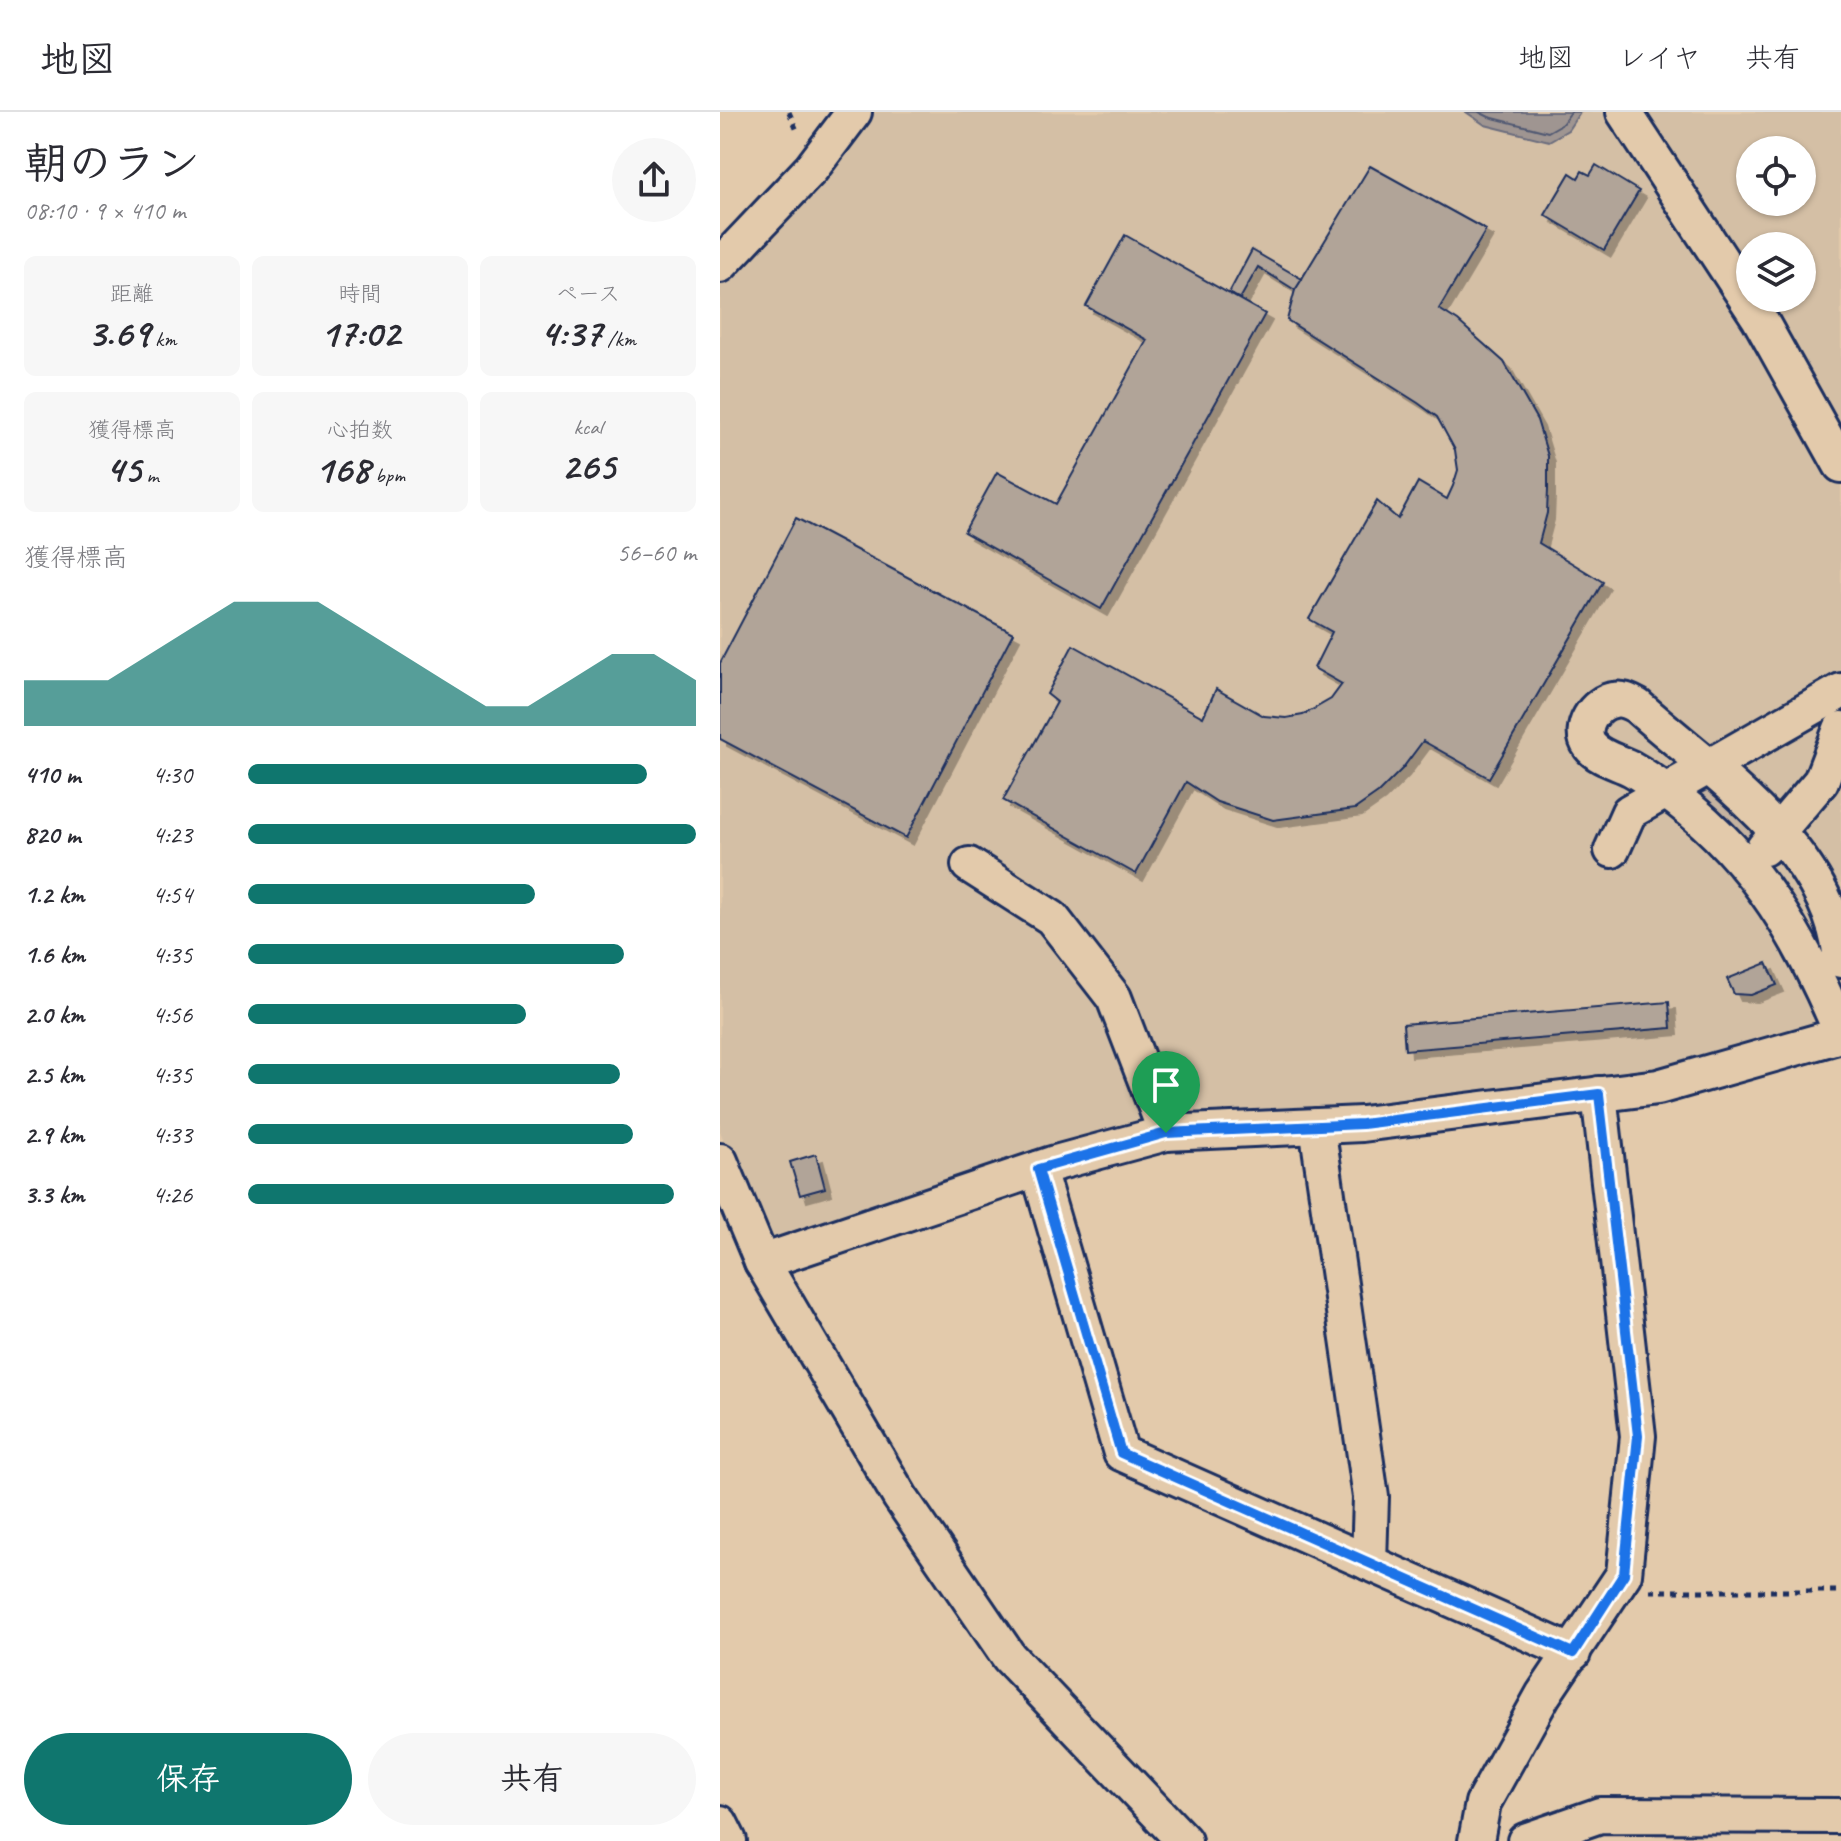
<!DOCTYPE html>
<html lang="ja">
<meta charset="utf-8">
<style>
body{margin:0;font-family:Caveat,"Klee One",sans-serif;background:#f7f7f7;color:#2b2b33;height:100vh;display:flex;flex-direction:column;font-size:30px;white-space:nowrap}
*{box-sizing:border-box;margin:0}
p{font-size:26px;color:#7c7c81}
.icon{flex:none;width:44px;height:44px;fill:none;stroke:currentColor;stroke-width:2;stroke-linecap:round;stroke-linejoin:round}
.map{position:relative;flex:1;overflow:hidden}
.side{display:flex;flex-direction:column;background:#fff;width:720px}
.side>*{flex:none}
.fabs{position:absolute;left:1016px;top:24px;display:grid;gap:16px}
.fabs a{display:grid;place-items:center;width:80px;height:80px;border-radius:50%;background:#fff;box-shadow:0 2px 6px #0004;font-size:40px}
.pin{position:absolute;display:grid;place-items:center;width:68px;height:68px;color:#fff;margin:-82px -34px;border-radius:50% 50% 50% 0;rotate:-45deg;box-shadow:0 0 8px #0007}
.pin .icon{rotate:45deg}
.round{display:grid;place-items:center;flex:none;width:84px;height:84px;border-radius:42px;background:#f7f7f7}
.summary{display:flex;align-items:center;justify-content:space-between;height:136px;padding:0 24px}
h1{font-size:44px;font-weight:800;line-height:60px}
.figures{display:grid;grid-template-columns:repeat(3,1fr);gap:12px;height:136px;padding:8px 24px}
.figures div{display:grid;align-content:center;border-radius:12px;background:#f7f7f7;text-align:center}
.figures b{font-size:40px;font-weight:800}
.figures small{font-size:22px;font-weight:400}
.figures p{font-size:22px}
.chart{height:224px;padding:16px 24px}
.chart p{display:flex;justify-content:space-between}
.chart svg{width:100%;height:144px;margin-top:8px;fill:#0f766e;opacity:.7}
.button{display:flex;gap:16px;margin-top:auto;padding:16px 24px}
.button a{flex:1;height:92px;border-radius:48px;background:#0f766e;color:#fff;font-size:32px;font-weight:800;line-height:92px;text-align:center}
.button a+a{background:#f7f7f7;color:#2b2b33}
ul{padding:0 24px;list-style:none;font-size:26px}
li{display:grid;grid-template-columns:128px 96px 1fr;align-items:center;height:60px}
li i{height:20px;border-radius:10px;background:#0f766e}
header{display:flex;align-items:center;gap:48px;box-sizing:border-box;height:112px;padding:0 40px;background:#fff;border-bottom:2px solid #e1e1e2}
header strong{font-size:38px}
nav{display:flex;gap:44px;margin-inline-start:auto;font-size:28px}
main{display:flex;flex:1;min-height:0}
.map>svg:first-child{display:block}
.built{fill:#d4bfa5;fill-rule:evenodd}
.green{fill:#c6b3a0;stroke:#70717f;stroke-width:2}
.water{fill:#9f9591;stroke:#6a6c7d;stroke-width:2}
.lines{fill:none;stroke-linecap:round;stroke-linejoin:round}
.shore{stroke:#505872;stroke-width:2}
.building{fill:#b1a498;stroke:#1b2f5e;stroke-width:2;filter:url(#shadow)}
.minor-casing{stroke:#1b2f5e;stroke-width:40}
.path{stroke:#1b2f5e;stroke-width:5;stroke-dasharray:6 6;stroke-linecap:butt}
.minor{stroke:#e3caab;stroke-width:34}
.route-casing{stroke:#fff;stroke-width:16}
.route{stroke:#1a73e8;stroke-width:10}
</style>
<header>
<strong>地図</strong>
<nav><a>地図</a><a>レイヤ</a><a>共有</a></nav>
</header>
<main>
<section class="side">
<div class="summary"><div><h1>朝のラン</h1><p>08:10 · 9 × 410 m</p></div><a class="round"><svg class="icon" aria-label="share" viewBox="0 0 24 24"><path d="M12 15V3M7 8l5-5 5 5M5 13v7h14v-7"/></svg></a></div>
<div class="figures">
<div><p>距離</p><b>3.69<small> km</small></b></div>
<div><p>時間</p><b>17:02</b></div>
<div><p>ペース</p><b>4:37<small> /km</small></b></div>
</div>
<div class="figures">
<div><p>獲得標高</p><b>45<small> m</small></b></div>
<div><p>心拍数</p><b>168<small> bpm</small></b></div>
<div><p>kcal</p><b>265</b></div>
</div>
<div class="chart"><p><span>獲得標高</span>56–60 m</p>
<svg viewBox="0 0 160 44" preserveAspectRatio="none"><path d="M0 44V30L10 30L20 30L30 22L40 14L50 6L60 6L70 6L80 14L90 22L100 30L110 38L120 38L130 30L140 22L150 22L160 30V44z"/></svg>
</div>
<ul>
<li><b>410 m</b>4:30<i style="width:89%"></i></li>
<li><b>820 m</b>4:23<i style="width:100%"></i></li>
<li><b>1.2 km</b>4:54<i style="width:64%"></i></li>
<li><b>1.6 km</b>4:35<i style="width:84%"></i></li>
<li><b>2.0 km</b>4:56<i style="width:62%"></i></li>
<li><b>2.5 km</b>4:35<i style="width:83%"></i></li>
<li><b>2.9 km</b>4:33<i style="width:86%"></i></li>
<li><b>3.3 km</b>4:26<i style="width:95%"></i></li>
</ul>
<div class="button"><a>保存</a><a>共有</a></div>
</section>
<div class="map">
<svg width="1121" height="1729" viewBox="0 0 1121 1729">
<defs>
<filter id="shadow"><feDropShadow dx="7" dy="7" stdDeviation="0" flood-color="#0004"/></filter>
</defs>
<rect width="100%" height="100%" fill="#e3caab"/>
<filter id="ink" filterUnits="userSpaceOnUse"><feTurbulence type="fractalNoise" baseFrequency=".0125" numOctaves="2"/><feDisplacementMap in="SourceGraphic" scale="16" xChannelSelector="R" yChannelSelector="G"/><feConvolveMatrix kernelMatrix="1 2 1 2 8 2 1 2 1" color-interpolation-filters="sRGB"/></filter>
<g filter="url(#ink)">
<!-- built -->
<path class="built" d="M152,0h969v900l-34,14 -154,45 -299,35 -172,6 -245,71 -171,65 -46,-117v-847l106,-111zM1030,38h52v52h-52zM1030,134h52v52h-52z"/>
<!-- green -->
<polygon class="green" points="994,675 1032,716 1033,725 1029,730 1021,728 976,683"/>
<!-- water -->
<polygon class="water" points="746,0 860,0 848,18 829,29 765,13"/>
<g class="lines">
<!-- shore -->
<polyline class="shore" points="759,0 769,5 828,20 842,12 851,0"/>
</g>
<!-- building -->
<g class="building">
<polygon points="876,53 919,79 884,138 825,103 850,61 858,66 862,59 870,63"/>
<polygon points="650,54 766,118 719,197 738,209 784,250 817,308 828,344 828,377 827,401 819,431 883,470 769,666 703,629 682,657 658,681 635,697 553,708 497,690 466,670 416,762 283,688 337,590 327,582 353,533 483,605 496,577 544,604 566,606 583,603 611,587 622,572 594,556 612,520 589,507 657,389 678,407 698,370 727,387 733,374 738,358 735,338 717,305 698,291 567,208 575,178"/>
<polygon points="405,123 545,202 381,497 244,420 277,360 336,392 427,228 366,194"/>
<polygon points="532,138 582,167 575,178 538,155 520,187 509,181"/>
<polygon points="76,406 293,521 186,726 0,627 0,551"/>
<polygon points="1047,851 1057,873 1031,883 1014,882 1007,867"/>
<polygon points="949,890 951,916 685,938 683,912"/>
<polygon points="96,1042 105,1076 80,1083 70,1050"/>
</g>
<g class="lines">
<defs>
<g id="minor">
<polyline points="904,0 1039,206 1121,353"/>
<polyline points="0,153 91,57 134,0"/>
<polyline points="1044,736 1101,669 1121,617"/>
<polyline points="892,738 909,700 1121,579"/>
<polyline points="249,753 332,806 394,886 446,1021"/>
<path d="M1121,848c-10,-111 -129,-187 -204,-254 -8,-4 -14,-8 -23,-6 -19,2 -37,29 -24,46 9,12 29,16 42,23 16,9 31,20 46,31 80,62 124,140 163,232"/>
<polyline points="597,1014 651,1385 649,1451"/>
<polyline points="0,1049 42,1150 180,1385 289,1545 464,1729"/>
<polyline points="318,1057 401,1341 853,1541"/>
<polyline points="42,1150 332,1052 446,1021 642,1012 938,975 1121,923"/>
<polyline points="0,1711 9,1729"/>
<polyline points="756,1729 763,1691 823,1583 904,1462 918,1324 879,982"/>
<polyline points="805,1729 880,1703 1121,1704"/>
</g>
</defs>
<!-- minor casing -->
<use href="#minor" class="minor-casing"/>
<!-- path -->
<g class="path">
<polyline points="69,0 78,21"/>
<polyline points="930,1479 1121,1479"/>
</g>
<!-- minor -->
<use href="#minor" class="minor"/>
</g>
</g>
<g class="lines" filter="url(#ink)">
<defs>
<polygon id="route" points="879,982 918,1324 904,1462 853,1541 401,1341 318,1057 446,1021 642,1012"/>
</defs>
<!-- route casing -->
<use href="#route" class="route-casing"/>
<!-- route -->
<use href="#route" class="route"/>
</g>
</svg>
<div class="fabs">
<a><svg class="icon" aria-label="locate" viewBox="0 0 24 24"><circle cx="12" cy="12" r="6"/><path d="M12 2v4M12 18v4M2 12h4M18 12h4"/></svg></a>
<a><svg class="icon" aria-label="layers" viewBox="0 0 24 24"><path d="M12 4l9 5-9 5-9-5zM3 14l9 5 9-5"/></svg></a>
</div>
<div class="pin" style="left:446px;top:1021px;background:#1e9e55"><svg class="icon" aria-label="arrive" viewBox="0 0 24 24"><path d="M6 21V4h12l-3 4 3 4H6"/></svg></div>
</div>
</main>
